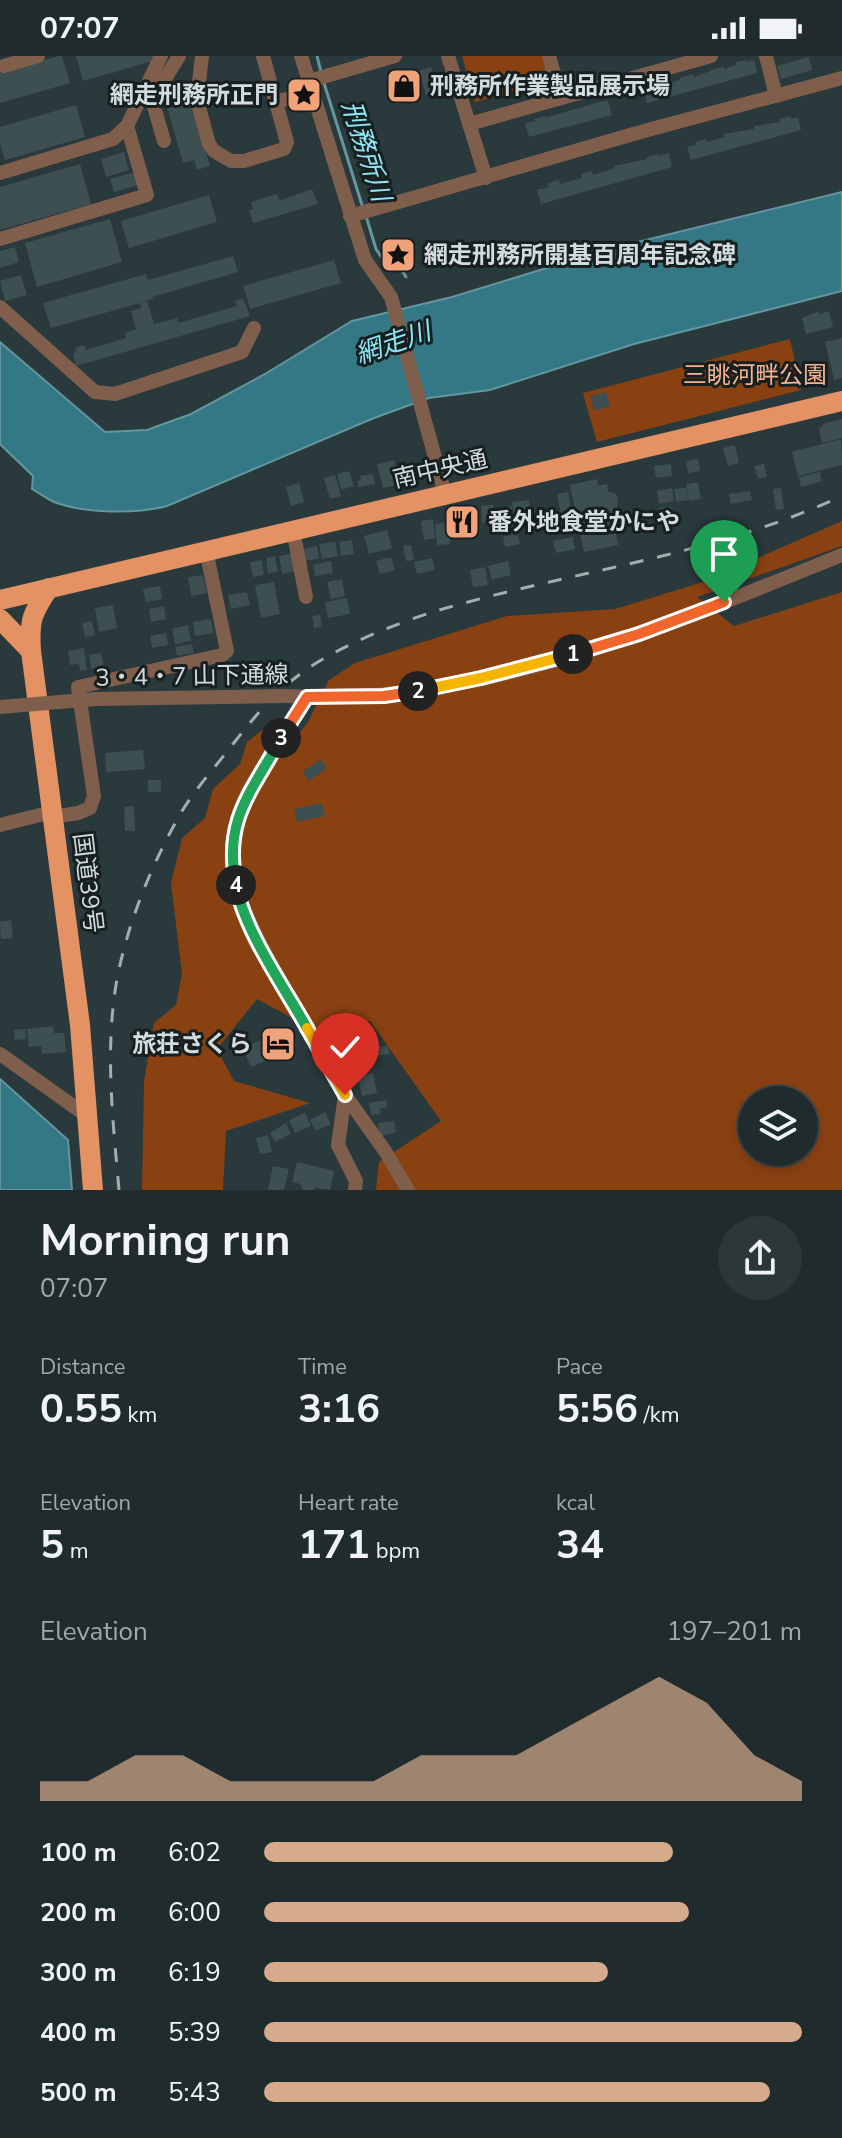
<!DOCTYPE html>
<meta charset="utf-8">
<style>
body{margin:0;font-family:"Nunito Sans","Noto Sans JP",sans-serif;background:#2c3739;color:#f1f3f6;height:100vh;display:flex;flex-direction:column;font-size:30px;white-space:nowrap}
*{box-sizing:border-box;margin:0}
p{font-size:26px;color:#a1a7aa}
.icon{flex:none;width:44px;height:44px;fill:none;stroke:currentColor;stroke-width:2;stroke-linecap:round;stroke-linejoin:round}
.map{position:relative;height:1134px;overflow:hidden}
.sheet{display:flex;flex-direction:column;background:#1f2b2d;flex:1}
.sheet>*{flex:none}
.buttons{position:absolute;left:738px;top:1030px;display:grid;gap:16px}
.buttons a{display:grid;place-items:center;width:80px;height:80px;border-radius:50%;background:#1f2b2d;box-shadow:0 4px 12px #0003,0 0 0 2px #3c4749;font-size:40px}
.pin{position:absolute;display:grid;place-items:center;width:68px;height:68px;color:#fff;margin:-82px -34px;border-radius:50% 50% 50% 0;rotate:-45deg;box-shadow:0 0 8px #0007}
.pin .icon{rotate:45deg}
.km{position:absolute;width:40px;height:40px;margin:-20px;border-radius:50%;background:#222;color:#fff;font-size:22px;line-height:40px;text-align:center}
.round{display:grid;place-items:center;flex:none;width:84px;height:84px;border-radius:42px;background:#2c3739}
.head{display:flex;align-items:center;justify-content:space-between;height:136px;padding:0 40px}
h1{font-size:44px;font-weight:700;line-height:60px}
.metrics{display:grid;grid-template-columns:repeat(3,1fr);gap:12px;height:136px;padding:8px 40px}
.metrics div{display:grid;align-content:center}
.metrics b{font-size:40px;font-weight:700}
.metrics small{font-size:22px;font-weight:400}
.metrics p{font-size:22px}
.chart{height:224px;padding:16px 40px}
.chart p{display:flex;justify-content:space-between}
.chart svg{width:100%;height:144px;margin-top:8px;fill:#d6ab8b;opacity:.7}
ul{padding:0 40px;list-style:none;font-size:26px}
li{display:grid;grid-template-columns:128px 96px 1fr;align-items:center;height:60px}
li i{height:20px;border-radius:10px;background:#d6ab8b}
.status{display:flex;justify-content:space-between;align-items:center;height:56px;padding:0 40px;background:#1f2b2d;direction:ltr}
.status svg{height:22px;fill:currentColor}
.map>svg:first-child{display:block}
.green{fill:#894112;fill-rule:evenodd}
.water{fill:#337884;stroke:#63969f;stroke-width:2}
.lines{fill:none;stroke-linecap:round;stroke-linejoin:round}
.stream{stroke:#63969f;stroke-width:3}
.building{fill:#3e4f52}
.minor{stroke:#805e4c;stroke-width:14}
.highway{stroke:#e49164;stroke-width:20}
.rail{stroke:#a3aeb0;stroke-width:3;stroke-dasharray:14 14;stroke-linecap:butt}
.minor-bridge{stroke:#805e4c;stroke-width:14}
.split-1-casing{stroke:#fff;stroke-width:16}
.split-2-casing{stroke:#fff;stroke-width:16}
.split-3-casing{stroke:#fff;stroke-width:16}
.split-4-casing{stroke:#fff;stroke-width:16}
.split-5-casing{stroke:#fff;stroke-width:16}
.split-6-casing{stroke:#fff;stroke-width:16}
.split-1{stroke:#f0652b;stroke-width:10}
.split-2{stroke:#f5b400;stroke-width:10}
.split-3{stroke:#f0652b;stroke-width:10}
.split-4{stroke:#22a559;stroke-width:10}
.split-5{stroke:#22a559;stroke-width:10}
.split-6{stroke:#f5b400;stroke-width:10}
.labels{text-anchor:middle;dominant-baseline:central;stroke-width:6;stroke-linejoin:round;paint-order:stroke}
.poi-label{font-size:24px;font-weight:bold;fill:#d2dbdd;stroke:#171f20;text-anchor:start}
.park-label{font-size:24px;fill:#f4b391;stroke:#171f20}
.street-label{font-size:24px;fill:#d2dbdd;stroke:#171f20}
.water-label{font-size:26px;font-style:italic;fill:#8de7f7;stroke:#171f20}
</style>
<div class="status"><b>07:07</b><svg viewBox="0 0 49 12"><path d="M0 12V9h3v3zM5 12V6h3v6zM10 12V3h3v9zM15 12V0h3v12zM26 1h20v11H26zM47 4h2v5h-2z"/></svg></div>
<div class="map">
<svg width="842" height="1134" viewBox="0 0 842 1134">
<rect width="100%" height="100%" fill="#29393c"/>
<!-- green -->
<g class="green">
<polygon points="462,0 544,0 551,25 475,46"/>
<polygon points="790,283 801,334 597,386 583,337"/>
<path d="M842,465v25l-145,51 37,29 108,-34v598h-466l3,-28 62,-41 -71,-100 -48,13 -65,-35 -40,50 17,32 76,22 -84,28 -3,59h-81l2,-109 10,-58 22,-18 6,-31 -11,-91 11,-45 23,-20 8,-29 27,-25 7,-22 31,-24 9,31 21,-27 21,-42 26,-17 152,-47 108,-7 88,-27zM752,1044h52v52h-52z"/>
</g>
<!-- water -->
<g class="water">
<path d="M842,136v99l-208,53 -144,46 -61,8 -55,20 -207,88c-31,8 -81,8 -113,-4 -7,-3 -15,-9 -22,-13l1,-13 -33,-32v-102l105,90 42,-2 44,-16 74,-40 87,-53 100,-24 157,-48z"/>
<polygon points="0,1023 68,1084 72,1134 0,1134"/>
</g>
<g class="lines">
<!-- stream -->
<g class="stream">
<polyline points="317,0 321,16"/>
<polyline points="324,27 362,149"/>
<polyline points="366,160 376,193 382,202"/>
<polyline points="403,216 406,221"/>
</g>
</g>
<!-- building -->
<g class="building">
<polygon points="59,0 62,0 70,27 0,47 0,17"/>
<polygon points="76,0 155,0 156,4 83,25"/>
<polygon points="809,1 812,14 781,23 777,10"/>
<polygon points="746,4 747,6 754,4 757,17 647,47 644,34 652,32 651,29 662,26 663,29 680,24 680,22 693,18 694,21 723,10 724,13 736,9 736,6"/>
<polygon points="431,11 438,36 426,39 419,15"/>
<polygon points="411,13 419,41 397,48 389,20"/>
<polygon points="186,26 210,110 197,114 194,104 183,107 164,40 175,37 173,30"/>
<polygon points="608,45 612,59 529,81 525,68 535,65 534,63 545,60 545,62 599,46"/>
<polygon points="76,49 85,81 5,104 0,87 0,71"/>
<polygon points="790,60 791,63 798,61 801,74 691,104 687,91 696,89 695,86 706,83 707,86 724,81 723,78 754,73 754,70 780,66 779,63"/>
<polygon points="124,96 129,114 106,121 101,103"/>
<polygon points="669,97 672,111 541,148 537,134 549,131 548,127 559,124 560,128 582,122 581,118 592,115 593,119 615,112 614,110 647,103 646,101 658,98 658,100"/>
<polygon points="80,108 91,148 0,174 0,131"/>
<polygon points="135,116 139,129 114,136 110,123"/>
<polygon points="312,133 318,148 253,167 249,154 253,153 251,146 277,138 279,145"/>
<polygon points="209,139 217,166 129,192 121,165"/>
<polygon points="110,163 122,206 37,231 25,187"/>
<polygon points="15,191 19,206 0,212 0,195"/>
<polygon points="233,200 238,216 152,241 153,243 147,244 154,268 177,262 178,267 237,250 235,245 243,242 250,260 76,310 73,297 76,297 75,292 84,289 86,294 126,282 125,277 136,273 131,255 141,252 140,247 51,272 43,247 146,218 148,224"/>
<polygon points="334,204 341,227 250,253 243,230"/>
<polygon points="21,219 27,239 5,245 0,225"/>
<polygon points="819,255 819,258 829,255 833,271 806,278 802,262"/>
<polygon points="842,282 842,322 834,324 825,286"/>
<polygon points="606,336 610,350 594,355 590,340"/>
<polygon points="842,363 842,382 822,387 819,373 823,368"/>
<polygon points="841,383 842,409 798,420 792,396"/>
<polygon points="735,389 739,407 728,410 723,392"/>
<polygon points="698,403 700,415 688,417 686,405"/>
<polygon points="394,404 400,428 383,432 377,408"/>
<polygon points="671,408 672,420 656,422 654,410"/>
<polygon points="764,408 767,421 758,423 754,410"/>
<polygon points="349,415 354,430 341,434 337,418"/>
<polygon points="820,416 822,425 801,431 799,421"/>
<polygon points="373,418 375,428 358,431 357,425 361,424 360,420"/>
<polygon points="335,419 341,440 330,443 324,422"/>
<polygon points="597,423 598,430 607,428 608,435 616,438 618,443 617,451 612,455 618,489 584,496 570,429"/>
<polygon points="698,426 701,443 689,445 686,428"/>
<polygon points="299,427 304,446 291,450 286,431"/>
<polygon points="672,432 674,445 659,448 657,435"/>
<polygon points="686,432 688,444 676,446 674,433"/>
<polygon points="781,432 784,453 776,454 773,433"/>
<polygon points="750,435 752,444 731,448 729,438"/>
<polygon points="568,436 572,457 561,459 557,438"/>
<polygon points="529,444 533,468 516,470 512,446"/>
<polygon points="493,449 495,466 482,467 481,450"/>
<polygon points="511,450 515,472 502,474 498,452"/>
<polygon points="671,450 672,458 660,460 659,452"/>
<polygon points="470,455 473,473 455,477 451,459"/>
<polygon points="433,463 435,482 424,484 421,465"/>
<polygon points="448,466 450,488 437,489 435,468"/>
<polygon points="387,474 392,492 369,498 364,480"/>
<polygon points="518,477 520,488 505,491 503,481"/>
<polygon points="573,481 575,493 556,497 553,485"/>
<polygon points="352,484 354,498 341,500 339,486"/>
<polygon points="335,486 338,500 322,503 319,488"/>
<polygon points="411,489 414,504 406,505 403,490"/>
<polygon points="317,490 319,503 303,505 301,493"/>
<polygon points="294,497 297,515 282,518 279,500"/>
<polygon points="275,500 278,516 268,517 266,502"/>
<polygon points="391,501 395,514 380,518 376,505"/>
<polygon points="432,502 435,514 417,518 414,506"/>
<polygon points="262,504 264,519 253,521 250,506"/>
<polygon points="331,505 333,517 315,520 313,509"/>
<polygon points="508,505 511,519 492,524 488,510"/>
<polygon points="485,511 488,529 473,531 470,514"/>
<polygon points="203,519 207,537 191,540 188,521"/>
<polygon points="342,523 345,540 331,543 327,526"/>
<polygon points="274,526 280,558 261,562 255,529"/>
<polygon points="160,530 162,543 146,546 143,533"/>
<polygon points="247,536 250,549 231,553 228,539"/>
<polygon points="347,542 350,558 328,562 325,546"/>
<polygon points="113,549 117,572 99,576 95,552"/>
<polygon points="164,550 166,563 151,566 149,553"/>
<polygon points="320,559 322,571 314,572 312,560"/>
<polygon points="211,563 214,577 195,580 193,566"/>
<polygon points="92,565 95,579 85,581 82,567"/>
<polygon points="188,569 191,585 175,588 172,573"/>
<polygon points="166,577 168,589 152,592 150,580"/>
<polygon points="192,588 194,597 177,600 175,591"/>
<polygon points="84,592 87,614 80,615 79,608 70,609 68,595"/>
<polygon points="101,597 104,611 91,613 89,599"/>
<polygon points="143,694 145,713 106,716 105,697"/>
<polygon points="321,703 327,712 309,725 302,716"/>
<rect x="148" y="724" width="13" height="12"/>
<polygon points="322,747 325,760 297,766 294,753"/>
<polygon points="134,750 135,775 125,775 124,751"/>
<polygon points="11,864 13,882 1,883 0,866"/>
<polygon points="53,970 54,977 64,977 66,996 42,998 41,990 29,991 27,973"/>
<polygon points="289,972 297,991 251,1011 242,992"/>
<polygon points="25,973 26,983 15,984 14,974"/>
<polygon points="379,986 380,991 388,990 390,998 341,1004 339,996 343,996 342,991"/>
<polygon points="373,1017 377,1037 362,1040 358,1020"/>
<polygon points="386,1044 387,1051 380,1053 381,1058 371,1059 369,1047"/>
<polygon points="325,1056 331,1068 316,1075 310,1064"/>
<polygon points="305,1057 311,1070 295,1077 289,1064"/>
<polygon points="394,1065 396,1076 380,1081 378,1067"/>
<polygon points="286,1067 291,1078 275,1086 270,1077"/>
<polygon points="268,1079 272,1096 260,1098 256,1082"/>
<polygon points="297,1106 334,1115 330,1134 315,1132 314,1134 303,1134 300,1128 292,1126"/>
<polygon points="273,1110 289,1113 284,1134 268,1134"/>
</g>
<g class="lines">
<!-- minor -->
<g class="minor">
<polyline points="202,0 197,44 209,88 214,95 231,105 244,105 284,93 287,86 263,0"/>
<polyline points="301,0 365,204 391,241 445,438"/>
<polyline points="448,0 486,122"/>
<polyline points="549,0 561,42"/>
<polyline points="766,0 776,40"/>
<polyline points="4,10 38,0"/>
<polyline points="309,25 395,0"/>
<polyline points="276,46 312,36"/>
<polyline points="469,68 711,0"/>
<polyline points="164,85 152,44 179,0"/>
<polyline points="0,117 113,83 127,70 161,0"/>
<polyline points="350,160 644,75 842,22"/>
<polyline points="0,183 147,139 127,70"/>
<polyline points="0,251 95,336 115,338 242,296 254,272"/>
<polyline points="293,474 306,541"/>
<path d="M285,640c190,12 383,-71 557,-141"/>
<polyline points="307,641 249,733 239,757 233,800 239,843 263,894 345,1039 385,1095 408,1134"/>
<polyline points="53,761 78,757 90,752 94,740 78,631 222,599 227,595 206,494"/>
<polyline points="0,769 52,756"/>
<polyline points="0,998 87,1060"/>
<polyline points="345,1039 338,1089 356,1125 355,1134"/>
</g>
<!-- highway -->
<g class="highway">
<path d="M49,532c-17,25 -20,32 -18,63l49,374 13,165"/>
<polyline points="0,544 842,345"/>
<polyline points="0,563 31,595"/>
</g>
<!-- rail -->
<path class="rail" d="M119,1134c-6,-68 -14,-137 -3,-205 10,-59 36,-122 66,-174 15,-24 34,-45 51,-67 19,-24 38,-48 62,-66 34,-28 99,-54 141,-67 135,-40 277,-55 406,-115"/>
<!-- minor-bridge -->
<polyline class="minor-bridge" points="0,651 95,643 285,640"/>
</g>
<g class="lines">
<defs>
<polyline id="split-1" points="573,598 639,578 724,546"/>
<polyline id="split-2" points="418,635 481,622 573,598"/>
<polyline id="split-3" points="281,682 307,641 384,640 418,635"/>
<path id="split-4" d="M236,829c-13,-66 16,-93 45,-147"/>
<path id="split-5" d="M236,829c8,45 48,102 71,143"/>
<polyline id="split-6" points="307,972 345,1039"/>
</defs>
<!-- split-1 casing -->
<use href="#split-1" class="split-1-casing"/>
<!-- split-2 casing -->
<use href="#split-2" class="split-2-casing"/>
<!-- split-3 casing -->
<use href="#split-3" class="split-3-casing"/>
<!-- split-4 casing -->
<use href="#split-4" class="split-4-casing"/>
<!-- split-5 casing -->
<use href="#split-5" class="split-5-casing"/>
<!-- split-6 casing -->
<use href="#split-6" class="split-6-casing"/>
<!-- split-1 -->
<use href="#split-1" class="split-1"/>
<!-- split-2 -->
<use href="#split-2" class="split-2"/>
<!-- split-3 -->
<use href="#split-3" class="split-3"/>
<!-- split-4 -->
<use href="#split-4" class="split-4"/>
<!-- split-5 -->
<use href="#split-5" class="split-5"/>
<!-- split-6 -->
<use href="#split-6" class="split-6"/>
</g>
<!-- icons -->
<defs>
<symbol id="shop-square" viewBox="-11 -11 22 22"><rect x="-9" y="-9" width="18" height="18" rx="4" fill="#f0a279" stroke="#171f20"/><path d="M-5-2.5h2.3a2.7 3.5 0 0 1 5.4 0H5L5.5 6h-11ZM-1.5-2.5h3a1.5 2.3 0 0 0-3 0Z" fill="#111"/></symbol>
<symbol id="sight-square" viewBox="-11 -11 22 22"><rect x="-9" y="-9" width="18" height="18" rx="4" fill="#f0a279" stroke="#171f20"/><path d="M0-6L1.8-2.2L6-1.7L2.9 1.2L3.7 5.4L0 3.3L-3.7 5.4L-2.9 1.2L-6-1.7L-1.8-2.2Z" fill="#111"/></symbol>
<symbol id="restaurant-square" viewBox="-11 -11 22 22"><rect x="-9" y="-9" width="18" height="18" rx="4" fill="#f0a279" stroke="#171f20"/><path d="M-5-6h1v4h1v-4h1v4h1v-4h1v5L-1.5 .5V6h-2V.5L-5-1ZM5-6V6H3V1.5H1.5Q1.5-4 5-6Z" fill="#111"/></symbol>
<symbol id="hotel-square" viewBox="-11 -11 22 22"><rect x="-9" y="-9" width="18" height="18" rx="4" fill="#f0a279" stroke="#171f20"/><path d="M-6-4.5h1.5V1H6V5H4.5V3h-9V5H-6ZM-4 0a1.8 1.8 0 1 1 3.6 0ZM.5 0V-2.5h3Q6-2.5 6 0Z" fill="#111"/></symbol>
</defs>
<g fill-rule="evenodd">
<use href="#shop-square" x="384" y="10" width="40" height="40"/>
<use href="#sight-square" x="284" y="19" width="40" height="40"/>
<use href="#sight-square" x="378" y="179" width="40" height="40"/>
<use href="#restaurant-square" x="442" y="446" width="40" height="40"/>
<use href="#hotel-square" x="258" y="968" width="40" height="40"/>
</g>
<g class="labels">
<!-- poi labels -->
<g class="poi-label">
<text x="430" y="30">刑務所作業製品展示場</text>
<text x="278" y="39" text-anchor="end">網走刑務所正門</text>
<text x="424" y="199">網走刑務所開基百周年記念碑</text>
<text x="488" y="466">番外地食堂かにや</text>
<text x="252" y="988" text-anchor="end">旅荘さくら</text>
</g>
<!-- park labels -->
<g class="park-label">
<text x="755" y="319">三眺河畔公園</text>
</g>
<!-- street labels -->
<g class="street-label">
<text transform="translate(440 413) rotate(-13)">南中央通</text>
<text transform="translate(192 620) rotate(-1)">3・4・7 山下通線</text>
<text transform="translate(88 827) rotate(83)">国道39号</text>
</g>
<!-- water labels -->
<g class="water-label">
<text transform="translate(366 95) rotate(72)">刑務所川</text>
<text transform="translate(393 287) rotate(-19)">網走川</text>
</g>
</g>
</svg>
<div class="buttons">
<a><svg class="icon" aria-label="layers" viewBox="0 0 24 24"><path d="M12 4l9 5-9 5-9-5zM3 14l9 5 9-5"/></svg></a>
</div>
<div class="pin" style="left:724px;top:546px;background:#1e9e55"><svg class="icon" aria-label="arrive" viewBox="0 0 24 24"><path d="M6 21V4h12l-3 4 3 4H6"/></svg></div>
<div class="pin" style="left:345px;top:1039px;background:#d93025"><svg class="icon" aria-label="check" viewBox="0 0 24 24"><path d="M5 12l5 5 9-10"/></svg></div>
<b class="km" style="left:573px;top:598px">1</b>
<b class="km" style="left:418px;top:635px">2</b>
<b class="km" style="left:281px;top:682px">3</b>
<b class="km" style="left:236px;top:829px">4</b>
</div>
<section class="sheet">
<div class="head"><div><h1>Morning run</h1><p>07:07</p></div><a class="round"><svg class="icon" aria-label="share" viewBox="0 0 24 24"><path d="M12 15V3M7 8l5-5 5 5M5 13v7h14v-7"/></svg></a></div>
<div class="metrics">
<div><p>Distance</p><b>0.55<small> km</small></b></div>
<div><p>Time</p><b>3:16</b></div>
<div><p>Pace</p><b>5:56<small> /km</small></b></div>
</div>
<div class="metrics">
<div><p>Elevation</p><b>5<small> m</small></b></div>
<div><p>Heart rate</p><b>171<small> bpm</small></b></div>
<div><p>kcal</p><b>34</b></div>
</div>
<div class="chart"><p><span>Elevation</span>197–201 m</p>
<svg viewBox="0 0 160 44" preserveAspectRatio="none"><path d="M0 44V38L10 38L20 30L30 30L40 38L50 38L60 38L70 38L80 30L90 30L100 30L110 22L120 14L130 6L140 14L150 30L160 38V44z"/></svg>
</div>
<ul>
<li><b>100 m</b>6:02<i style="width:76%"></i></li>
<li><b>200 m</b>6:00<i style="width:79%"></i></li>
<li><b>300 m</b>6:19<i style="width:64%"></i></li>
<li><b>400 m</b>5:39<i style="width:100%"></i></li>
<li><b>500 m</b>5:43<i style="width:94%"></i></li>
</ul>
</section>
